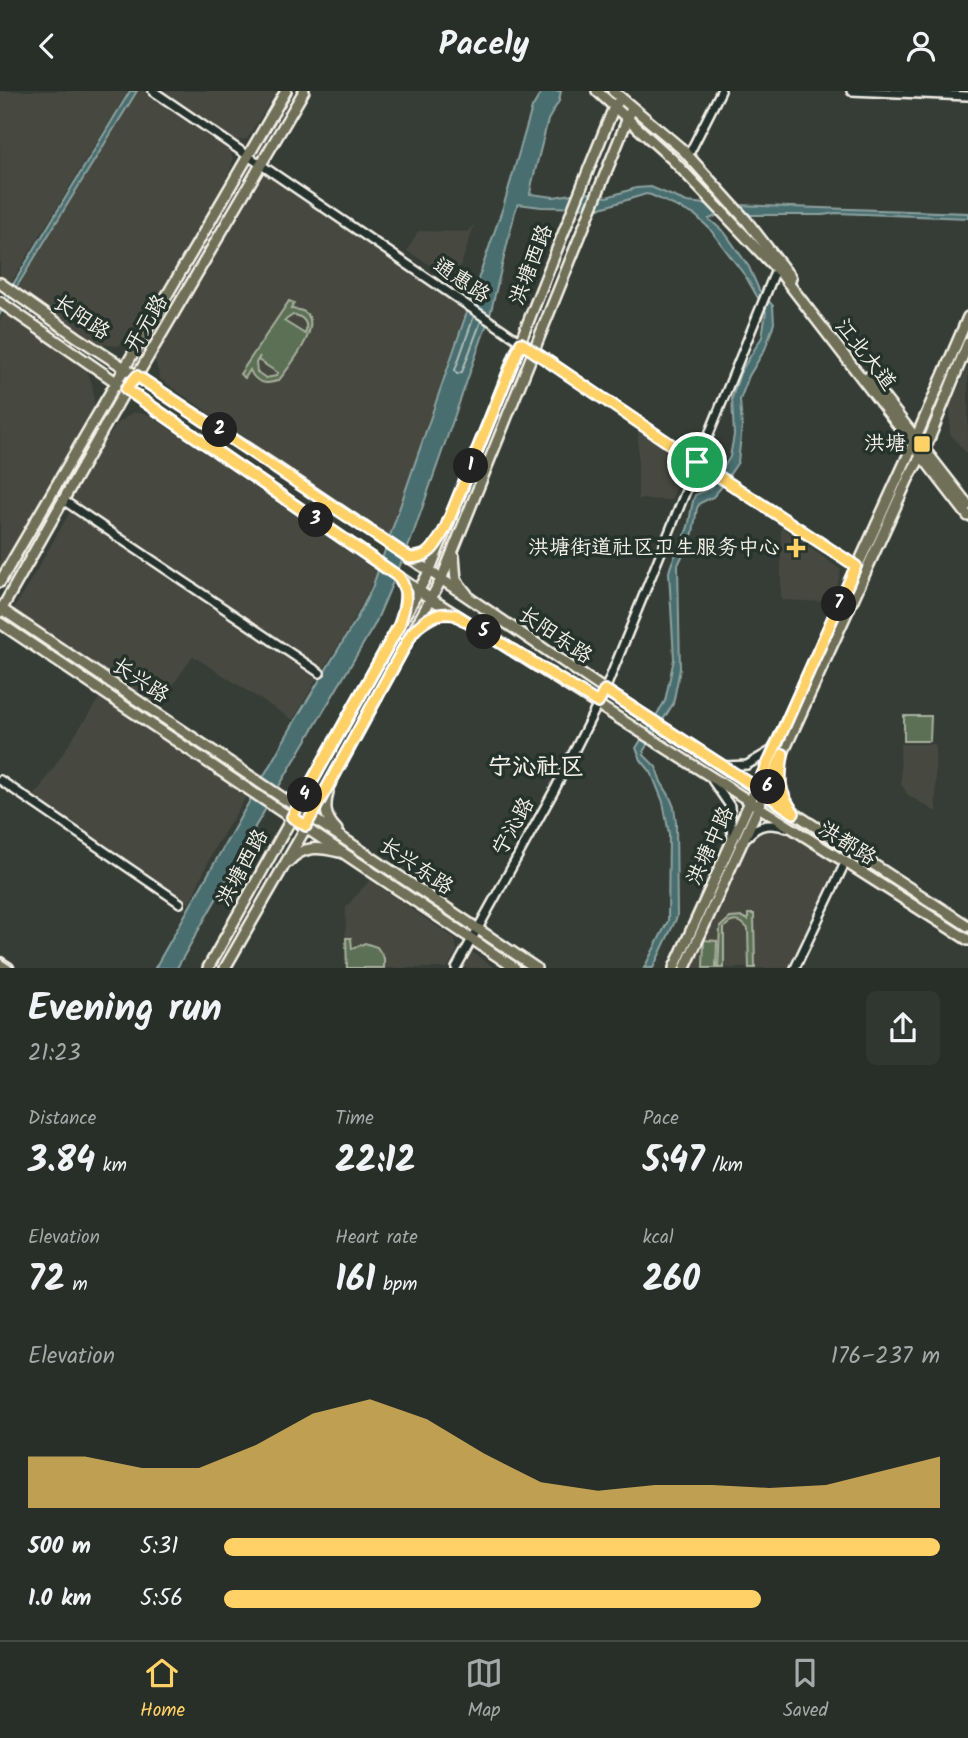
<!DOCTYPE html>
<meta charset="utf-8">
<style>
body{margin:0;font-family:Kalam,"LXGW WenKai TC",sans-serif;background:#303630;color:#f1f3f6;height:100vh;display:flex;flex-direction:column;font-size:26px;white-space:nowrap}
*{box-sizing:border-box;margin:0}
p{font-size:23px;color:#a5a8a8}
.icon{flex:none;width:38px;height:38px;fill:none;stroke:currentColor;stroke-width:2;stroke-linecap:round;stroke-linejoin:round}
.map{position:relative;height:877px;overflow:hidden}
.details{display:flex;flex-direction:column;background:#282e28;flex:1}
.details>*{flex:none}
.pin{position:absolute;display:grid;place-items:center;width:60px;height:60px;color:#fff;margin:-30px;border:4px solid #fff;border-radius:50%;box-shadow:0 2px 7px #0007}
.km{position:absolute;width:35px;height:35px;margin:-18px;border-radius:50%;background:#222;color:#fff;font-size:19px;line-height:35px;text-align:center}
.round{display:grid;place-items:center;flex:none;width:74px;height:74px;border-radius:10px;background:#303630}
.headline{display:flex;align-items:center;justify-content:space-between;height:119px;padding:0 28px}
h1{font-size:38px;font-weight:600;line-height:52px}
.stats{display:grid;grid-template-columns:repeat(3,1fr);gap:10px;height:119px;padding:7px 28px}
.stats div{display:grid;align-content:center}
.stats b{font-size:35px;font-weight:600}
.stats small{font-size:19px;font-weight:400}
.stats p{font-size:19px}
.chart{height:196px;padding:14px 28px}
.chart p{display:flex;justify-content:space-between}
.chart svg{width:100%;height:126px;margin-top:7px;fill:#ffd166;opacity:.7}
ul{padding:0 28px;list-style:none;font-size:23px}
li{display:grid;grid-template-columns:112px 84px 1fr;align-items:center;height:52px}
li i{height:18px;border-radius:9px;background:#ffd166}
header{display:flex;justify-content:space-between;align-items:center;height:91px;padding:0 28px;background:#282e28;font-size:32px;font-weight:600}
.dock{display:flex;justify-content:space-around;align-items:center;height:98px;border-top:2px solid #444a45;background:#282e28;font-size:19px;color:#a5a8a8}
.dock a{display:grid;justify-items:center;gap:4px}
.dock .active{color:#ffd166}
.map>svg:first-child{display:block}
.built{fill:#474941}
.green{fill:#5b7054;stroke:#a8b09e;stroke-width:2;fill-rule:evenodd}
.water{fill:#4a6e70;stroke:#8ea2a0;stroke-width:2}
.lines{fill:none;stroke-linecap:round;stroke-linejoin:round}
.shore{stroke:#b0bdb8;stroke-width:2}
.minor-casing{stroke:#f4f1e8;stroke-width:12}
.major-casing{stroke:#f4f1e8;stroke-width:14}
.highway-casing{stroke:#f4f1e8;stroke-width:15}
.minor{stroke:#26332d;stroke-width:7}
.major{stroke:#706f59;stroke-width:9}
.highway{stroke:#706f59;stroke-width:10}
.rail{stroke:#f4f1e8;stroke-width:2}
.route-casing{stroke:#fff;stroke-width:14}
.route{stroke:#ffd166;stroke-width:9}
.poi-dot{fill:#ffd166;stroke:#26332d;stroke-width:2.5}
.labels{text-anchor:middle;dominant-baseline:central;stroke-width:7;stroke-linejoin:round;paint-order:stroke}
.street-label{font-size:21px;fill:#f4f1e8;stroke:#26332d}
.poi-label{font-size:21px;fill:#f4f1e8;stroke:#26332d;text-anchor:end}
.quarter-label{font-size:24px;font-weight:bold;fill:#f4f1e8;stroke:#26332d}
</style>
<header><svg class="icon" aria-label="back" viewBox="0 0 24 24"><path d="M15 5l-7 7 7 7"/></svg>Pacely<svg class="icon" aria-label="person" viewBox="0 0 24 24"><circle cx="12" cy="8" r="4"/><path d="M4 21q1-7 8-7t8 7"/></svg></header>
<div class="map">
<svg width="968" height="877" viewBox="0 0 968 877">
<rect width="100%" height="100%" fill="#353d36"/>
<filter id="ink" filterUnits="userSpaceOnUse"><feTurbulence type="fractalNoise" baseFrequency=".0143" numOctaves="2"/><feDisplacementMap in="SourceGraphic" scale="14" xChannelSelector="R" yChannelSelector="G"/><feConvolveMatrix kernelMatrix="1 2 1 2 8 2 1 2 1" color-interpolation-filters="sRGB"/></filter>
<g filter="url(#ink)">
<!-- built -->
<g class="built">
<polygon points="0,0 128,0 9,195 0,188"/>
<polygon points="138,0 146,0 230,60 233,68 232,75 214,112 135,245 118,255 98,253 16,200"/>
<polygon points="160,0 277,0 247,48 234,50"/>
<polygon points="262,81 466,218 389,446 160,288 155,269"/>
<polygon points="474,134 456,190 407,160 418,140 467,141"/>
<polygon points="5,221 85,276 92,292 95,319 0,479 0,229"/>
<polygon points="968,276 968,364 950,343 950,315"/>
<polygon points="133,321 149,324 379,475 370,497 347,541 322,580 75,411 72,401 83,383 117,333"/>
<polygon points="638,338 682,371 683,380 671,409 638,408"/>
<polygon points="72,418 319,584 293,629 193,565 159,614 12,521"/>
<polygon points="781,436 841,479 833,511 781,509"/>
<polygon points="100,606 247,705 215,756 189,813 34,706"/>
<polygon points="900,653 935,653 936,721 908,704 901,693"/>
<polygon points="781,738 839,773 791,877 689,877 750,747 761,740"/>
<polygon points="370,789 455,848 457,860 447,877 345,877 346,816"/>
<polygon points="470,859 495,877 461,877"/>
</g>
<!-- green -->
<g class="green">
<path d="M289,210l5,2 -3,6c45,1 -1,57 -12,71 -12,6 -24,3 -29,-10l-5,8 -5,-4zM293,224c11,1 16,9 12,19l-21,-13zM260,265l-2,4 20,13 -2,3 -10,2 -9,-6 -1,-9z"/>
<polygon points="904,625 931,625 930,650 904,650"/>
<path d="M748,823h6l1,54h-6l-1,-39c-7,-10 -17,-10 -24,-1v40h-6l2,-41 10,-9 12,-1 6,3z"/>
<polygon points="346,847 351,847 352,858 365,852 377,856 384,867 384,877 347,877"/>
<polygon points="704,849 717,850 716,877 703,877"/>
</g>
<!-- water -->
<g class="water">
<polygon points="130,0 137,0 0,223 0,215"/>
<path d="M542,0h19l-2,10 -11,19 -16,63 -2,11 24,3 30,-5 23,5 29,-9 15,-1 36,15 19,2 262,9v5l-132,-5 -13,2h-105l-9,4 16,14 24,34 10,23 14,16 1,17 -9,26 -16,27 -9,24 2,27 -4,35 -18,27 -7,8 -13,6 -3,5 -4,25 -15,32 2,104 -7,35 -29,46v5l12,12 5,15 8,13 5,12 2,15 1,95 -24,51h-9l24,-47 1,-87 -6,-32 -12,-30 -10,-12 -5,-12 29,-47 9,-42 -5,-87c4,-18 16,-32 20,-49 2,-10 2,-18 6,-28l16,-7 19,-31 4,-22 -2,-37 8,-25 22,-36 4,-25 -20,-35 -37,-49 -14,-13 -44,-20 -5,-1 -45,14 -60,-1 -23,-3 -3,8 -25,103 -79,225 -36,84 -120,203 -2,7 -76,134h-22l141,-249 60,-99 16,-32 132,-384 28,-96z"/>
</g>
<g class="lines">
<!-- shore -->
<polyline class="shore" points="474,225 455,279 457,283 462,281 481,230"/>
<defs>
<g id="minor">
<polyline points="153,0 697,371 856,475"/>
<polyline points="851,0 968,5"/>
<polyline points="688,65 721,0"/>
<polyline points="63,409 320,582"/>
<polyline points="781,670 781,701 792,718"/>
<polyline points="724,675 747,674 774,658"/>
<polyline points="0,689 180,812"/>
<polyline points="712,689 730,715 732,747"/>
<path d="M748,745c11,-13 24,-13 39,-8"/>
<polyline points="456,877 555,698 605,599 777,176"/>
<polyline points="795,877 845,772"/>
</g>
<g id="major">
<polyline points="597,0 672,68 782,184 968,425"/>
<polyline points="613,0 683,59 746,129 791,187"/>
<polyline points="0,192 77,246 273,374 605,599 968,835"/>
<polyline points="0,211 425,504 968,849"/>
<polyline points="868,286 968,414"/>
<polyline points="454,465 456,489 467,503"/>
<polyline points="408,467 425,465 437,452"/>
<polyline points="400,488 406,500 404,521"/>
<polyline points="0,491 286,0"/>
<polyline points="0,517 536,877"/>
<polyline points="0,521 126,298 137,285 304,0"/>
<polyline points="0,532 515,877"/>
<polyline points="421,533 438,523 452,523"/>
<path d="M328,701c-4,16 -3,26 9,38"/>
<path d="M288,771c15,-17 31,-15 51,-10"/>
<polyline points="208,877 429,481 588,80 614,16 621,7"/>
<polyline points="225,877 312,726 441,489 632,17"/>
<polyline points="674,877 916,347 968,226"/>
<polyline points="685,877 908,388 925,358 968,252"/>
</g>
<polyline id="highway" points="0,872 8,877"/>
</defs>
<!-- minor casing -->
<use href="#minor" class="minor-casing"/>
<!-- major casing -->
<use href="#major" class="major-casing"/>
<!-- highway casing -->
<use href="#highway" class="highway-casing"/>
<!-- minor -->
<use href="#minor" class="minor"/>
<!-- major -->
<use href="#major" class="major"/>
<!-- highway -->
<use href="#highway" class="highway"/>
<!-- rail -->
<polyline class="rail" points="0,867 15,877"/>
</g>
</g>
<g class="lines" filter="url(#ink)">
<defs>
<path id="route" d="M697,371l-176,-119 -76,186c-9,16 -15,29 -35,29l-273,-182 -11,13 273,188c12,17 5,32 0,49l-107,191 14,9 106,-193c13,-14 24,-23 44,-18l142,88 7,-13 160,103 18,-39c-4,26 -5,37 11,59l-37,-25 99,-222 -159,-104"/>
</defs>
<!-- route casing -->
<use href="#route" class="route-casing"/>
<!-- route -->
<use href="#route" class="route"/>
</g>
<!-- markers -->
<g class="poi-dot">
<rect x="913" y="344" width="18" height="18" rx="3.5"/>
<path d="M792.5 446.5h7v7h7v7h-7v7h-7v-7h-7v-7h7z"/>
</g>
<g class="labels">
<!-- street labels -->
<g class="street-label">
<text transform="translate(532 174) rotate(-69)">洪塘西路</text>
<text transform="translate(461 190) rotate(34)">通惠路</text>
<text transform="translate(81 227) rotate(34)">长阳路</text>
<text transform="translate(147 233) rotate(-59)">开元路</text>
<text transform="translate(865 264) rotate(52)">江北大道</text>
<text transform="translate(555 545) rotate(34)">长阳东路</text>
<text transform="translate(140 590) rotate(34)">长兴路</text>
<text transform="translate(514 736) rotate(-61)">宁沁路</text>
<text transform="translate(847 753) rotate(32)">洪都路</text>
<text transform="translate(711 755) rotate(-65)">洪塘中路</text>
<text transform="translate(416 776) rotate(34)">长兴东路</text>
<text transform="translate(243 777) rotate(-61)">洪塘西路</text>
</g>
<!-- poi labels -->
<g class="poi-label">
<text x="906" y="353">洪塘</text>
<text x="780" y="457">洪塘街道社区卫生服务中心</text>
</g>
<!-- quarter labels -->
<g class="quarter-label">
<text x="536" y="676">宁沁社区</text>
</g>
</g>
</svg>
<div class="pin" style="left:697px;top:371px;background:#1e9e55"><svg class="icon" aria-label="arrive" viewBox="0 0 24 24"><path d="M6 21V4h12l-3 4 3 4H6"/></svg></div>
<b class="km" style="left:471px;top:375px">1</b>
<b class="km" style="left:220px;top:339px">2</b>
<b class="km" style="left:316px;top:429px">3</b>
<b class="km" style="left:305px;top:704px">4</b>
<b class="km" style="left:484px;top:541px">5</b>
<b class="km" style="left:768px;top:696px">6</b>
<b class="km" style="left:839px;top:513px">7</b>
</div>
<section class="details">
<div class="headline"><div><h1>Evening run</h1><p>21:23</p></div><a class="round"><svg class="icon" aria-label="share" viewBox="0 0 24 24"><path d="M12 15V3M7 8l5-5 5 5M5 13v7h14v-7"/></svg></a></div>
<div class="stats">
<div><p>Distance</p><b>3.84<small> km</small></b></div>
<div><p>Time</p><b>22:12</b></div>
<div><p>Pace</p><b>5:47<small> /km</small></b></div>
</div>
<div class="stats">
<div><p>Elevation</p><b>72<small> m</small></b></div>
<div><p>Heart rate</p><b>161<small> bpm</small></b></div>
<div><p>kcal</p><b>260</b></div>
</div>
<div class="chart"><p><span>Elevation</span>176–237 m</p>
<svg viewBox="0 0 160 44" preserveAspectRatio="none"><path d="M0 44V26L10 26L20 30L30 30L40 22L50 11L60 6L70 13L80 25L90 35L100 38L110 36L120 36L130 37L140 36L150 31L160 26V44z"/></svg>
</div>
<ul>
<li><b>500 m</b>5:31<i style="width:100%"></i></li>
<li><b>1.0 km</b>5:56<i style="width:75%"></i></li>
</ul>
</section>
<nav class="dock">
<a class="active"><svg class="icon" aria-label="home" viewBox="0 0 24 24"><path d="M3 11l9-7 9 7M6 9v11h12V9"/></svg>Home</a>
<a><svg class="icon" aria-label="map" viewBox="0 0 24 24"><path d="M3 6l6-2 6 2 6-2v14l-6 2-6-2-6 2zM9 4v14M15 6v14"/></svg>Map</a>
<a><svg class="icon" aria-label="saved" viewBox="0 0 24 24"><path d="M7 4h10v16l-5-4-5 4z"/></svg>Saved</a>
</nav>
